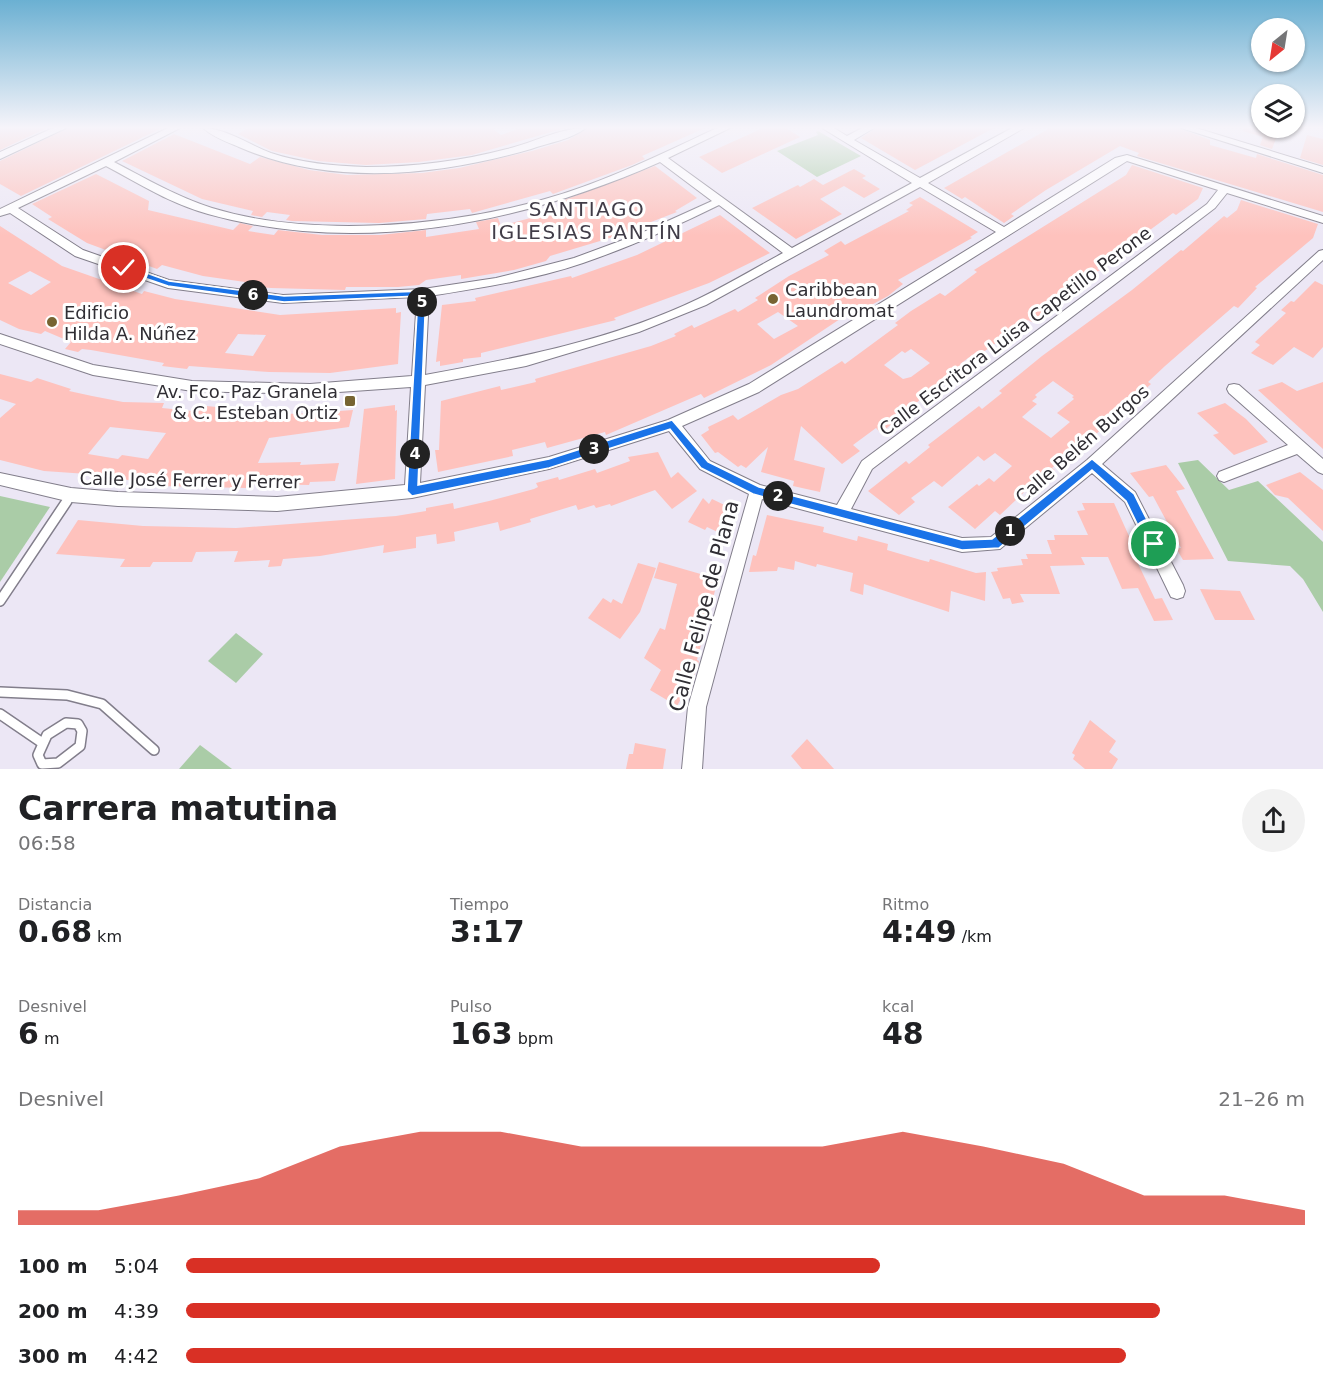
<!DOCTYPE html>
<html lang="es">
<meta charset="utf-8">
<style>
body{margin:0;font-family:"DejaVu Sans",sans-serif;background:#f2f2f2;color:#202124;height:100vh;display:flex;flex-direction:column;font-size:22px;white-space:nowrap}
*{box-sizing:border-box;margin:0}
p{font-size:20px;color:#757577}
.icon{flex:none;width:33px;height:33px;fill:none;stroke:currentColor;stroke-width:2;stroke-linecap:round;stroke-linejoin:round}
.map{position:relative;height:769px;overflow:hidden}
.drawer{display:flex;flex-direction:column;background:#fff;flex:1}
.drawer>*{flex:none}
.needle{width:39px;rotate:210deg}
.tools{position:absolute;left:1251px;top:18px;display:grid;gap:12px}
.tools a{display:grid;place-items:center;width:54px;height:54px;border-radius:50%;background:#fff;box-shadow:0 2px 4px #0004;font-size:30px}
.pin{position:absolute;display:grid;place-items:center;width:51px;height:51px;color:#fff;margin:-26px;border:3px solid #fff;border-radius:50%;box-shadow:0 2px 6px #0007}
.km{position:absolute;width:30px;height:30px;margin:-15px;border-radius:50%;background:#222;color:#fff;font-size:16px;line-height:30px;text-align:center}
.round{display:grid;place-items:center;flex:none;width:63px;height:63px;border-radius:32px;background:#f2f2f2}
.overview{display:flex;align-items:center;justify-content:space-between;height:102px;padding:0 18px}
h1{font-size:33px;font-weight:700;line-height:45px}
.figures{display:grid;grid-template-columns:repeat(3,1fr);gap:9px;height:102px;padding:6px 18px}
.figures div{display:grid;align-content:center}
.figures b{font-size:30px;font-weight:700}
.figures small{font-size:16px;font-weight:400}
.figures p{font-size:16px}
.chart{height:168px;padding:12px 18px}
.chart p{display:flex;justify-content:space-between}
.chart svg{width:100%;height:108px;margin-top:6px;fill:#d93025;opacity:.7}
ul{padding:0 18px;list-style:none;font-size:20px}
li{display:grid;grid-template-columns:96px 72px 1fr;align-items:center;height:45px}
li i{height:15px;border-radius:8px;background:#d93025}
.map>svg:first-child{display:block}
.green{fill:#aacca7}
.building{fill:#fec2bd;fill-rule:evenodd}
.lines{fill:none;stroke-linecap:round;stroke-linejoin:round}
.lane-far1-casing{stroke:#827e8b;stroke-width:10}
.lane-casing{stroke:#827e8b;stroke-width:12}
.street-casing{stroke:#827e8b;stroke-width:2}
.lane-far1{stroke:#fff;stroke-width:7}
.lane{stroke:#fff;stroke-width:9}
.street{fill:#fff;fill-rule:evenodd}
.route{fill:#1a73e8;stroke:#fff;stroke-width:1.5}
.poi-dot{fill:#776432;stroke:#fff;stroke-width:2}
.labels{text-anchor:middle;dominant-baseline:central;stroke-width:6;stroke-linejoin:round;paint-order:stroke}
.poi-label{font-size:18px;fill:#302e34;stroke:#fff;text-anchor:start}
.street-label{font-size:18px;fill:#302e34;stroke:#fff}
.neighbourhood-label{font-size:20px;letter-spacing:1.5px;fill:#413d48;stroke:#fff}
.near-street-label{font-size:21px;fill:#302e34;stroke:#fff}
</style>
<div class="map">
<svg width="1323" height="769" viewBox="0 0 1323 769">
<rect width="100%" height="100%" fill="#ece7f5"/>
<!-- green -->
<g class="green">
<polygon points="818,131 861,156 817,177 777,151 818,135 816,132"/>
<polygon points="1198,460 1229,490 1258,481 1323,542 1323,612 1303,579 1290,566 1228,561 1178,463"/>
<polygon points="0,496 50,507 0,582"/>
<polygon points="236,633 263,654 236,683 208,661"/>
<polygon points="200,745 232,769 179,769"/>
</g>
<!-- building -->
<g class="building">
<polygon points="0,128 47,128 0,150"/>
<polygon points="68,128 162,128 21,196 0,184 0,161"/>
<polygon points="248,128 492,128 501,135 521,128 565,128 472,155 419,162 366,165 318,161 272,151 238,134"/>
<polygon points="588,128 705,128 642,156 645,159 632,165 553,194 550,191 472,213 470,209 427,214 426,219 379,223 292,221 286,220 290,215 267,212 262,217 251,215 253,211 202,199 122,161 174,134 250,164 260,157 309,170 347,175 422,173 459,168 532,151 568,140"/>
<polygon points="763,128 786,128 800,137 722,173 699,157"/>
<polygon points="876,128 994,128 915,170 861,138"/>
<polygon points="1050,128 1179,128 1210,140 1210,145 1256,158 1257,154 1323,175 1323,212 1137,156 1139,153 1120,146 1046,190 1011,214 1014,216 1004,223 965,197 962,199 944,188"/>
<polygon points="1243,128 1280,128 1272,149 1260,145 1263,137 1243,131"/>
<polygon points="1307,135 1323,139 1323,165 1300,158"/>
<path d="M1132,165l71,23 -5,11 -22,16 -3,-2 -76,56 3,1 -29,19 -39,33 -4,-2 -46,33 -4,-2 -18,13 7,4 -15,11 -4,-3 -67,57 -5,-5 -23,17 7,6 -18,13 -41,-38 -7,34 31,8 -5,24 -27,-6 1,-5 -33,-9 7,-25 -22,21 -5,-3 -3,2 -20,-15 -3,1 -14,-18 8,-5 -1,-3 25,-12 5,5 43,-25 17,-6 44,-28 3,3 53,-39 -3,-2 16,-12 29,-18 5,3 32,-24 -3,-2 152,-95zM911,349l19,14 -19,14 -8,2 -19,-14 18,-14 3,2z"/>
<polygon points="655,166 697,198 675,211 677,212 638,227 640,229 550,256 546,261 514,270 461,279 461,275 426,280 419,285 398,287 346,287 345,290 271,288 249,286 252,283 203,276 162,265 157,269 87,243 48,219 52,217 32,204 96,174 149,201 148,210 233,230 240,223 253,226 248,231 274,235 278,230 322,235 380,235 426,230 426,237 479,229 476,222 498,218 501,226 564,209 559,202"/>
<polygon points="854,169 866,176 862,178 880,189 864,198 844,186 820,199 842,214 796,239 752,208 798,185 800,187 814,179 823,185"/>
<path d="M920,197l58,35 -8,5 2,1 -74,42 5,4 -15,12 -39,21 -3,-2 -75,50 -67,33 -3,-4 -95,41 -1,-3 -58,16 -2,-6 -33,8 1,6 -75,16 -3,-22h4l2,-49 59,-15 1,4 35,-8 -1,-3 116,-33 25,-10 -2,-2 18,-9 2,3 41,-19 3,3 20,-12 -3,-2 34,-22 40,-21 -5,-4 17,-10 4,4 64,-34 -3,-1 7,-5 -4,-2zM778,312l20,14 -24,13 -17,-15z"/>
<path d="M1241,200l77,24 -5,14 -58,49 2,1 -19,20 -4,-2 -69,60 -17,16 3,2 -56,51 -3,-3 -26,23 -14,13 3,2 -15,13 -3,-3 -37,35 -5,-4 -20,18 -27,-22 29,-23 2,2 10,-8 5,4 18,-16 -17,-13 -11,8 -6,-5 -36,31 -8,-6 -23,17 4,4 -16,13 -31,-24 38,-30 3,3 21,-17 -2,-2 51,-39 3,3 20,-16 -3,-2 43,-35 90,-66 49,-40 2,1 41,-35 3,2 10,-8zM1053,381l21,15 -2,1 2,2 -17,14 13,9 -19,16 -29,-21 15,-13 -5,-3 5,-4 -2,-2z"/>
<polygon points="720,215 770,253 709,283 614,318 616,320 481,353 481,357 463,359 463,362 440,366 440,361 436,362 442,305 476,301 475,298 571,276 572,278 637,255"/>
<path d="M0,226l62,40 80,28 2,-3 31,8 105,16 116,-7v5l5,-1 -3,52 -68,9 -61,-1 -80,-6 -2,3 -25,-3 2,-3 -73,-13 -9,-1 -4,3 -13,-3 6,-7 -26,-11 -4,3 -22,-5 -19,-9zM30,271l21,11 -20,13 -23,-12zM238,334l28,1 -13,21 -28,-3z"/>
<polygon points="1315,281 1323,285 1323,347 1313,358 1294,347 1273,365 1251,353 1260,345 1255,342 1286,313 1281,310 1291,301 1294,302"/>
<path d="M0,374l31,8 6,-4 34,11 -2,2 23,5 31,6 41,1 -2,5 30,3 3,-6 22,2 -1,3 81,4 56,-4 -4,17 -80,11 -11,25 43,-1 -1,3 39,-2 -4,18 -25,1 -1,3 -61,-1 -2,4 -87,-2 -57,-11 -58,-4 -44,-11v-42l16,-14 -16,-5zM110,427l56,6 -18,26 -26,-4 -4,4 -30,-5z"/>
<polygon points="1282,382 1297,391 1323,382 1323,449 1258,390"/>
<polygon points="1225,403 1246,419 1268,442 1234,455 1213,435 1219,433 1197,413"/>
<polygon points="395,405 395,411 397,410 395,479 356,484 364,409"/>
<polygon points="658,452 671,478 678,472 697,491 672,509 655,490 611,506 610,504 596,508 594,505 578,510 576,505 530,519 531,522 500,531 498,522 454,532 455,541 437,544 436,534 416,537 416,548 383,553 384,545 320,556 283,559 281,566 268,567 270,560 234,562 238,551 196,552 192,562 153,562 150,567 120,567 125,559 56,554 78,520 143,526 236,528 396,516 426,511 426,508 453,503 454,509 489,501 534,489 538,487 536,483 558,477 559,480 595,469 597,473 630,461 628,457"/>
<polygon points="1166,465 1185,489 1176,491 1214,559 1183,560 1176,548 1181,548 1153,496 1149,497 1130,473"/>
<polygon points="1300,472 1323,490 1323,531 1288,498 1275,495 1266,485"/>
<polygon points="703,498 709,504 712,499 737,511 724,535 707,527 705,530 688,522"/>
<polygon points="1082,503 1114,503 1134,547 1130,547 1155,599 1162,598 1173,620 1154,621 1138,588 1122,589 1108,557 1081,557 1085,565 1050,566 1060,594 1020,594 1024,602 1012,604 1010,598 1003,599 991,572 998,571 997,568 1023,565 1021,559 1028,559 1026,554 1052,554 1047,540 1055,540 1054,535 1088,535 1077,511 1085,510"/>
<polygon points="767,515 824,527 823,532 857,541 858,536 888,544 887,550 921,560 929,562 930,559 976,573 986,572 985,601 951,591 949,612 864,584 863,595 850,591 853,573 817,564 816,567 795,561 794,570 778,567 777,571 749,572 753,555 756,556"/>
<polygon points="659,562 718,579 697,660 699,661 697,668 689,689 687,688 677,706 650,690 661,670 644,658 660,628 665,630 677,584 654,578"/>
<polygon points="638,563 656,568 640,612 620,639 588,618 603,598 611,603 613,599 622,604"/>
<polygon points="1200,589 1240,591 1255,620 1215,620"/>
<polygon points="1090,720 1116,741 1109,752 1118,759 1112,769 1085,769 1073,759 1075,755 1072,753"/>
<polygon points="807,739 834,769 802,769 791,756"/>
<polygon points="635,743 666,749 663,769 626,769 629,754 633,754"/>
</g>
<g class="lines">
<defs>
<polyline id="lane-far1" points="66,503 71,495"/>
<g id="lane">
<polyline points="0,601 67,501"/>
<polyline points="0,692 67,695 102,704 154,750"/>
<polyline points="0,714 41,742"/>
<polygon points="66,723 78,724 82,731 80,746 58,763 42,764 38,755 47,735"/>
</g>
<g id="street">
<polygon points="53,128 66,128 0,159 0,152"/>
<path d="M168,128h12l-66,34c33,17 63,35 98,46 97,30 237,19 333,-9 60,-17 116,-45 172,-71h13l-62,30 124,90 120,-65 -90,-55h12l13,8 15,-8h12l-20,12 66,38 92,-50h12l-96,55 76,44 111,-69 12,-3 196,61v7l-96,-30 -12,15 -343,261 -21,40 111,29 29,-1 96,-77 232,-209 4,-1v10l-221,204 33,28 48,93 2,6 -2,6 -6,2 -6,-2 -46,-95 -33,-29 -92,76 -38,3 -200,-53 -56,208 -4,62h-20l6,-62 61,-213 -49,-25 -31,-38 -120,38 -137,29 -135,13 -159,-5 -47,-4 -71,-17v-12l71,15 47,4 159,5 128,-12 6,-98 -101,7 -118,-3 -99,-16 -93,-31v-10l93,31 99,16 118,3 102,-8 5,-79 -134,6 -115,-15 -93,-32 -65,-43 -10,3v-7zM1127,161l91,29 -11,14 -345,257 -25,44 -77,-20 -50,-24 -28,-35 77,-34zM660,162l52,39 -73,33 -65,24 -78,20 -73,11 -140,6 -114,-15 -86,-30 -65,-42 88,-42c34,18 65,38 102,48 150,42 313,10 452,-52zM920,187l76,45 -247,152 -81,36 -119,37 -129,26 5,-98 101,-19 113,-34 67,-27zM719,205l64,48c-28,15 -56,32 -85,46 -85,41 -180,59 -273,76l4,-79c52,-8 104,-16 154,-33 47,-16 91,-36 136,-58z"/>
<path d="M203,128c23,0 46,17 68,25 30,10 63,13 95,14 48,0 95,-6 141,-18 26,-6 52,-21 79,-21 -14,11 -38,15 -55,21 -93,27 -201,38 -292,-2 -12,-5 -26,-10 -36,-19z"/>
<polygon points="1181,128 1196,128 1323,167 1323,173"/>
<polygon points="1234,384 1239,385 1323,459 1323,474 1318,472 1297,454 1224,482 1219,480 1217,476 1219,472 1288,445 1229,393 1227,389 1229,385"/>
</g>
</defs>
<!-- lane-far1 casing -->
<use href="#lane-far1" class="lane-far1-casing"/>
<!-- lane casing -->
<use href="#lane" class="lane-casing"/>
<!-- street casing -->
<use href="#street" class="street-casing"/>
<!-- lane-far1 -->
<use href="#lane-far1" class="lane-far1"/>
<!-- lane -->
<use href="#lane" class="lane"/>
<!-- street -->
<use href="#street" class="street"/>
</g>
<!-- sky -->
<linearGradient id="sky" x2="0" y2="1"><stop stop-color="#6bb0d2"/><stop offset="0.54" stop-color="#f6f4fa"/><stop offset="1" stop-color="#f6f4fa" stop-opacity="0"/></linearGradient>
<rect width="1323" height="236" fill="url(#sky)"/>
<!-- route -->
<polygon class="route" points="124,265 169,281 284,296 426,291 418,485 549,459 672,420 708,462 759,487 962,540 992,539 1092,459 1134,494 1159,544 1158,548 1149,548 1126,501 1092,470 999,548 962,550 753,494 701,468 670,429 549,468 412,496 407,491 418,296 284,302 168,286 121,270"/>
<!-- markers -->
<g class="poi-dot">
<circle cx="773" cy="299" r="6"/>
<circle cx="52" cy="322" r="6"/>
<rect x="344" y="395" width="12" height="12" rx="3"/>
</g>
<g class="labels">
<!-- poi labels -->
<g class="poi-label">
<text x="785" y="289">Caribbean<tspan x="785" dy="21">Laundromat</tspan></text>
<text x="64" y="312">Edificio<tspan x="64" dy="21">Hilda A. Núñez</tspan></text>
<text x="338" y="391" text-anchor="end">Av. Fco. Paz Granela<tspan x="338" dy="21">&amp; C. Esteban Ortiz</tspan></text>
</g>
<!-- street labels -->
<g class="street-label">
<text transform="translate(1015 331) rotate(-37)">Calle Escritora Luisa Capetillo Perone</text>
<text transform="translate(1082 444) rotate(-41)">Calle Belén Burgos</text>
<text transform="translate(190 480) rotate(1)">Calle José Ferrer y Ferrer</text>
</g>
<!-- neighbourhood labels -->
<g class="neighbourhood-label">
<text x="587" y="209">SANTIAGO<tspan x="587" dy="23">IGLESIAS PANTÍN</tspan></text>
</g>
<!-- near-street labels -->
<g class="near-street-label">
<text transform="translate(704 606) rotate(-75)">Calle Felipe de Plana</text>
</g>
</g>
</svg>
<div class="tools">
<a><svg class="needle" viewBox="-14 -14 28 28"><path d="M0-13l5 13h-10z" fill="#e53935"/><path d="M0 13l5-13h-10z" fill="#757577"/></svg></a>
<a><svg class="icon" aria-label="layers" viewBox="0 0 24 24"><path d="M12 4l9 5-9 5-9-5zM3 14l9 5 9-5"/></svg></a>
</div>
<div class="pin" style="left:1154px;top:544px;background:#1e9e55"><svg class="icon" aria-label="arrive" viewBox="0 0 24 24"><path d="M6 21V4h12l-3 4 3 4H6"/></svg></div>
<div class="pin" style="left:124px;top:268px;background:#d93025"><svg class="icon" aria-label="check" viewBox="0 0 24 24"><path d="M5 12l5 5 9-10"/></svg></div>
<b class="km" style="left:1010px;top:531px">1</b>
<b class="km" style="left:778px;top:496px">2</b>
<b class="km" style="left:594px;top:449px">3</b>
<b class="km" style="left:415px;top:454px">4</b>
<b class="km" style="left:422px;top:302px">5</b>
<b class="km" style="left:253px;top:295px">6</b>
</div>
<section class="drawer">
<div class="overview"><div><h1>Carrera matutina</h1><p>06:58</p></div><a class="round"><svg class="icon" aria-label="share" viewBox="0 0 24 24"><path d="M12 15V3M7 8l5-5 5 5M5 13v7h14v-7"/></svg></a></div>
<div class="figures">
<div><p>Distancia</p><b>0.68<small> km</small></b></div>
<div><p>Tiempo</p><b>3:17</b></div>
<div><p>Ritmo</p><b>4:49<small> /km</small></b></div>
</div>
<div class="figures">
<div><p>Desnivel</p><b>6<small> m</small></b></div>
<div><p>Pulso</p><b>163<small> bpm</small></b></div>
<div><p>kcal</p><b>48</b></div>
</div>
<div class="chart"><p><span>Desnivel</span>21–26 m</p>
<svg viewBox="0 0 160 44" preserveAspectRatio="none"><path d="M0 44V38L10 38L20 32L30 25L40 12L50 6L60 6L70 12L80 12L90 12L100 12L110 6L120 12L130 19L140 32L150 32L160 38V44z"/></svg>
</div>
<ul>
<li><b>100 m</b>5:04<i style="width:62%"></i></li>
<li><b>200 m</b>4:39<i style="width:87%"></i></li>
<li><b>300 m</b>4:42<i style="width:84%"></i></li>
</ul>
</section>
